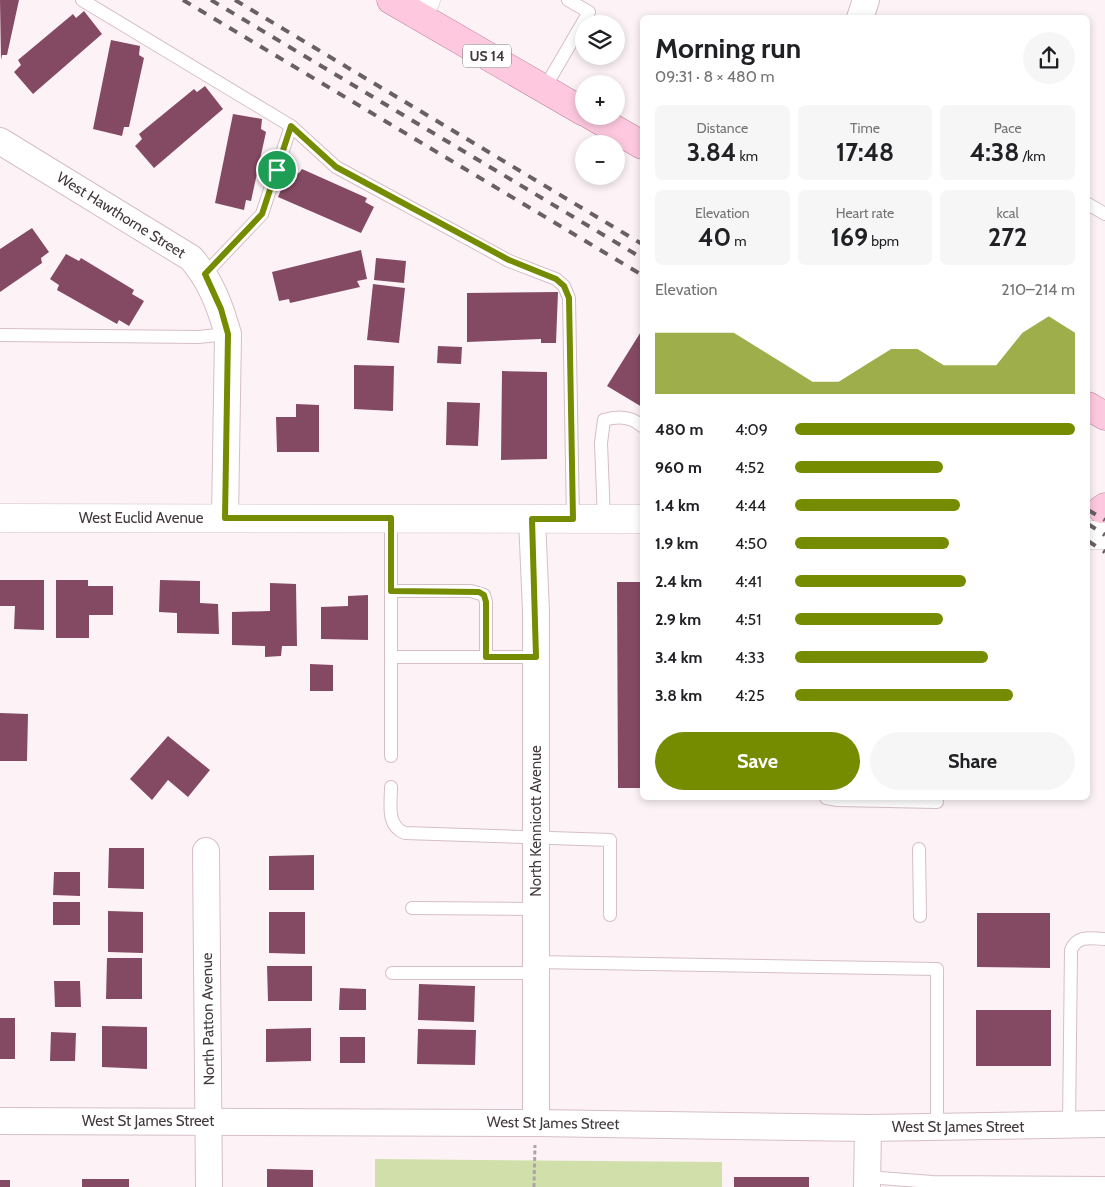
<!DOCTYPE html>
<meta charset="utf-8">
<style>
body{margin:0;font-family:Cabin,sans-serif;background:#f6f6f6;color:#202124;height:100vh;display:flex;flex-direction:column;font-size:19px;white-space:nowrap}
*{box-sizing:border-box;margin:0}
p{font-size:16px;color:#757577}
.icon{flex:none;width:28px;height:28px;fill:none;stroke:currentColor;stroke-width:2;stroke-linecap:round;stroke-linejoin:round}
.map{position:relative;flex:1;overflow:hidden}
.sheet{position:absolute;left:640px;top:15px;width:450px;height:785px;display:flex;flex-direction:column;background:#fff;border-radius:8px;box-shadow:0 2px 8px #0003}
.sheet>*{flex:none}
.fabs{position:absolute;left:575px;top:15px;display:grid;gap:10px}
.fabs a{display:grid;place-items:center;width:50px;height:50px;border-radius:50%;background:#fff;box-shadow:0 2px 8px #0003;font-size:25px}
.pin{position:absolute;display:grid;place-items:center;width:42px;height:42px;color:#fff;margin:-21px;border:2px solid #fff;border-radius:50%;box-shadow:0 1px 5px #0007}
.round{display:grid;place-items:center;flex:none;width:52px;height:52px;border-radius:26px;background:#f6f6f6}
.headline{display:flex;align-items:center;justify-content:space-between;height:85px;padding:0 15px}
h1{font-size:28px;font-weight:800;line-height:38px}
.metrics{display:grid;grid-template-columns:repeat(3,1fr);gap:8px;height:85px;padding:5px 15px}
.metrics div{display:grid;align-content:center;border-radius:8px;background:#f6f6f6;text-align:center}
.metrics b{font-size:25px;font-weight:800}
.metrics small{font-size:14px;font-weight:400}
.metrics p{font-size:14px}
.chart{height:140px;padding:10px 15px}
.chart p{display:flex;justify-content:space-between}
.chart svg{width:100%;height:90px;margin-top:5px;fill:#758c00;opacity:.7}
.button{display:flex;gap:10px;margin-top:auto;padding:10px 15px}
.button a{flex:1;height:58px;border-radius:30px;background:#758c00;color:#fff;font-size:20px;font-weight:800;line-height:58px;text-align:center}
.button a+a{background:#f6f6f6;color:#202124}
ul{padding:0 15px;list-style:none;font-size:16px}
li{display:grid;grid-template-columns:80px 60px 1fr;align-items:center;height:38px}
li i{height:12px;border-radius:6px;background:#758c00}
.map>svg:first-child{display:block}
.green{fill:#d1e0ab}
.building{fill:#854a63}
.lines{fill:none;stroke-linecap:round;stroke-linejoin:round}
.service-casing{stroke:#d6bec6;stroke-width:14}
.minor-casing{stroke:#d6bec6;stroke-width:28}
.tertiary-casing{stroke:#d6bec6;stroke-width:29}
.secondary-casing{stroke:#d6bec6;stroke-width:29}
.primary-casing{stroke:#bc7f98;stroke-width:29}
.path{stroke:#aea4a8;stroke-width:3;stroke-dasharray:4 2.5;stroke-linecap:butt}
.service{stroke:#fff;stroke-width:12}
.minor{stroke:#fff;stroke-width:26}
.tertiary{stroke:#fff;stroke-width:28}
.secondary{stroke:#fff;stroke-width:28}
.primary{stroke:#fec9df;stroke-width:28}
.rail{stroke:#6a6064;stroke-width:4;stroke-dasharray:9 9;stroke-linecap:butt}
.route-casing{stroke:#fff;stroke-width:10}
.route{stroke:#758c00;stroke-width:6}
.labels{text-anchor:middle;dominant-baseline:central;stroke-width:5;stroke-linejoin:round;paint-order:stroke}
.shield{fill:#fff;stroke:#7b7477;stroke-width:1}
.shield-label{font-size:14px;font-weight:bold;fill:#43393d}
.street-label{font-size:15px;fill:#43393d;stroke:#fff}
</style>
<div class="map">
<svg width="1105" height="1187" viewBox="0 0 1105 1187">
<rect width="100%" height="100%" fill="#fdf3f6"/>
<!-- green -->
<polygon class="green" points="375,1159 722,1162 722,1187 375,1187"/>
<!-- building -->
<g class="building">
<polygon points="0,0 19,0 7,55 2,55 1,60"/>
<polygon points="84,11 102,34 33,94 14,72 21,65 18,60 73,14 76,18"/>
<polygon points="111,40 140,46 139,55 144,58 129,127 124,127 122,136 93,129"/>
<polygon points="205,86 223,109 154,168 135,146 142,139 139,134 194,89 197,92"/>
<polygon points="233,114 262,119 261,129 266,132 251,201 246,200 244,210 215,203"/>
<polygon points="302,169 367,198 365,202 374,207 361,233 278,197 289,170 299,173"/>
<polygon points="32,228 49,252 41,258 42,263 0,292 0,249"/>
<polygon points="361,250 367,279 357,281 360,287 290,303 289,299 279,301 272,272"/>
<polygon points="66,254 79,261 81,258 134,290 132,294 144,301 129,326 119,320 117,324 57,290 59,285 50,279"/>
<polygon points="376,258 406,261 404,283 374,280"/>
<polygon points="373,284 405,288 399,343 367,340"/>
<polygon points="558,292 556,343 541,343 541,339 467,342 467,293"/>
<polygon points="642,330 642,407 607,386"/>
<polygon points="438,346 462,347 461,364 437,363"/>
<polygon points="354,365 394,366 393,411 354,409"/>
<polygon points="502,371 547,372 547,459 501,460"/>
<polygon points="447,402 480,403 478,446 446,445"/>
<polygon points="296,404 319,405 319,452 277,452 276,417 296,417"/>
<polygon points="0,580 44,580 44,630 14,629 15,606 0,606"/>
<polygon points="56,580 88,580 88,586 113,586 113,615 89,615 89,638 56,638"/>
<polygon points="160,580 200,581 200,603 218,604 219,634 177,633 177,613 159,612"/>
<polygon points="617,582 642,582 642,788 618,788"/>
<polygon points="270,583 296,584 297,646 282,646 281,656 265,657 265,646 232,645 232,612 270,611"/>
<polygon points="368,595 368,640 321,639 321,607 348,606 348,596"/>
<polygon points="310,664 333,665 333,691 310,691"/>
<polygon points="0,713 28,714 27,761 0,761"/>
<polygon points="168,736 210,770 188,797 168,780 152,800 130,779"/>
<polygon points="109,848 144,848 144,889 108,888"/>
<polygon points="314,855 314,890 269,890 269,856"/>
<polygon points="54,872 80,872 80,896 53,895"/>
<rect x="53" y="902" width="27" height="23"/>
<polygon points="108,911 143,912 143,953 108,952"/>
<polygon points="269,912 305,912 305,954 269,953"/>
<polygon points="977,913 1050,913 1050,968 977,967"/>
<polygon points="107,958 142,958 142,999 106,999"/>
<polygon points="267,966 312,966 312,1001 268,1001"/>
<polygon points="54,981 80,981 81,1007 55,1007"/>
<polygon points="419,984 475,986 474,1022 418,1020"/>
<polygon points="340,988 366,989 366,1010 339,1010"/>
<rect x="976" y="1010" width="75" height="56"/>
<rect x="0" y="1018" width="15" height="41"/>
<polygon points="102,1026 147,1027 147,1069 102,1067"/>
<polygon points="311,1028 311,1061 266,1062 266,1029"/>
<polygon points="418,1029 476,1030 475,1065 417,1064"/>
<polygon points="51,1032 76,1033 75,1061 50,1061"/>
<rect x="340" y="1037" width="25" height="26"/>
<polygon points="267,1169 313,1170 313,1187 267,1187"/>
<rect x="734" y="1177" width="75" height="10"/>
<rect x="82" y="1179" width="47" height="8"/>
<rect x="0" y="1180" width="10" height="7"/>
</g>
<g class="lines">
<defs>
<g id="service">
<polyline points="82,0 291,126 262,214 205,274"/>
<polyline points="544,89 589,12 568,0"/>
<polyline points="291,126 336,167 509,261 556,279 564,286 569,298 573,519"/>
<polyline points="1088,204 1105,214"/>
<polyline points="0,335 198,337 228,334"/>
<polyline points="391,518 391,756"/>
<path d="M604,519l-3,-76 3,-23c13,-4 27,-4 38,6"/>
<polyline points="391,591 471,591 484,595 486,602 486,657"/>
<polyline points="391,657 536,657"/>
<path d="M391,787c0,17 -5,39 14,46l205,7v75"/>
<polyline points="826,798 838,800 937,802"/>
<polyline points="919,849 920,916"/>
<polyline points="412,908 536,909"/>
<polyline points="536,962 937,969 937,1127"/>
<polyline points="392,973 536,973"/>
<path d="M1069,1126l2,-176c6,-15 20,-12 34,-11"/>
<polyline points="867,1177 932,1182 1105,1183"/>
</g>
<g id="minor">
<polyline points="860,18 866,0"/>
<path d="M0,141l191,117c20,23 29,48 37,76l-3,184"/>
<polyline points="532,519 536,612 536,1123"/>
<polyline points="206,851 209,1187"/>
<polyline points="0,1121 536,1123 868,1128 1105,1124"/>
<polyline points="867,1187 868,1128"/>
</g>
<polyline id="tertiary" points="417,15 426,0"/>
<g id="secondary">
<polyline points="0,518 642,519"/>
<polyline points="1088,535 1105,535"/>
</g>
<g id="primary">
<polyline points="391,0 584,112"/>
<polyline points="592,116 642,145"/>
<polyline points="1088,406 1105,416"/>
<polyline points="1102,509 1105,507"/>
</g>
</defs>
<!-- service casing -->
<use href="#service" class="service-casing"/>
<!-- minor casing -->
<use href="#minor" class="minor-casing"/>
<!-- tertiary casing -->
<use href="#tertiary" class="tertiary-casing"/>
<!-- secondary casing -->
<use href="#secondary" class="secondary-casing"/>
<!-- primary casing -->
<use href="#primary" class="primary-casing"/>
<!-- path -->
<polyline class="path" points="534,1187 535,1145"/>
<!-- service -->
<use href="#service" class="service"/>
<!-- minor -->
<use href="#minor" class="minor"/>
<!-- tertiary -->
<use href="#tertiary" class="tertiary"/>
<!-- secondary -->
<use href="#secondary" class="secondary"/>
<!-- primary -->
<use href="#primary" class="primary"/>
<!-- rail -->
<g class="rail">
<polyline points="183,0 642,275"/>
<polyline points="211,0 642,258"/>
<polyline points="235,0 642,244"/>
<polyline points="1088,510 1105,520"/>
<polyline points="1088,524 1105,535"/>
<polyline points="1088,541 1105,552"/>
</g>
</g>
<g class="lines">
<defs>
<polygon id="route" points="291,126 336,167 509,260 556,279 564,286 569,298 573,519 532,519 536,657 486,657 486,602 484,595 479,592 391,591 391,518 225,518 228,334 221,309 205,274 262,214"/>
</defs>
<!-- route casing -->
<use href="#route" class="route-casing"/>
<!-- route -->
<use href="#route" class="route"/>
</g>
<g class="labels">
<!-- shield labels -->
<rect class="shield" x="463" y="44.5" width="48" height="23" rx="4"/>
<g class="shield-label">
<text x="487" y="56">US 14</text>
</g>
<!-- street labels -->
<g class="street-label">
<text transform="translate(121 215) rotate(32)">West Hawthorne Street</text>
<text x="141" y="518">West Euclid Avenue</text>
<text transform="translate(536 821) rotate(-90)">North Kennicott Avenue</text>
<text transform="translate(208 1019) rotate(-91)">North Patton Avenue</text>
<text x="148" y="1121">West St James Street</text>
<text transform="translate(553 1123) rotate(1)">West St James Street</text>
<text x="958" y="1127">West St James Street</text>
</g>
</g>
</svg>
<div class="fabs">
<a><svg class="icon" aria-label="layers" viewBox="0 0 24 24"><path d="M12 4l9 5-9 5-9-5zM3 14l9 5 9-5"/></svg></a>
<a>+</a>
<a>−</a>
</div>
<div class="pin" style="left:277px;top:170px;background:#1e9e55"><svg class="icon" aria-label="arrive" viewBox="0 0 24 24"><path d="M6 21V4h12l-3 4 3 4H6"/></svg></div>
<section class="sheet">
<div class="headline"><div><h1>Morning run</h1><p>09:31 · 8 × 480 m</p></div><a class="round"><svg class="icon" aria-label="share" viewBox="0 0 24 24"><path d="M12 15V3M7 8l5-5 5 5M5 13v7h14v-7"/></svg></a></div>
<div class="metrics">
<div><p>Distance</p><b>3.84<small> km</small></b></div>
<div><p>Time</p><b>17:48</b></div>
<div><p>Pace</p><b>4:38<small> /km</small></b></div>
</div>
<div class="metrics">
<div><p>Elevation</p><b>40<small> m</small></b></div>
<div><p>Heart rate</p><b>169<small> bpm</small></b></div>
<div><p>kcal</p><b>272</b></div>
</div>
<div class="chart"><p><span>Elevation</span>210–214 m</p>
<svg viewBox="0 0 160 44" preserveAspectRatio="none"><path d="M0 44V14L10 14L20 14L30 14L40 22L50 30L60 38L70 38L80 30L90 22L100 22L110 30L120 30L130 30L140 14L150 6L160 14V44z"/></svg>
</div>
<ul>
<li><b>480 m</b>4:09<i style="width:100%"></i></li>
<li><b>960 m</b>4:52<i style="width:53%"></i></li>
<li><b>1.4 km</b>4:44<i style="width:59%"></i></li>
<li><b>1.9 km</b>4:50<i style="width:55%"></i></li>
<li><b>2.4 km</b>4:41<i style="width:61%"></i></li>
<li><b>2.9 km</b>4:51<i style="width:53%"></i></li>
<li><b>3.4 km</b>4:33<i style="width:69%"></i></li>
<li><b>3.8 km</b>4:25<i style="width:78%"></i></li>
</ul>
<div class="button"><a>Save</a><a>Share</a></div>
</section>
</div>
